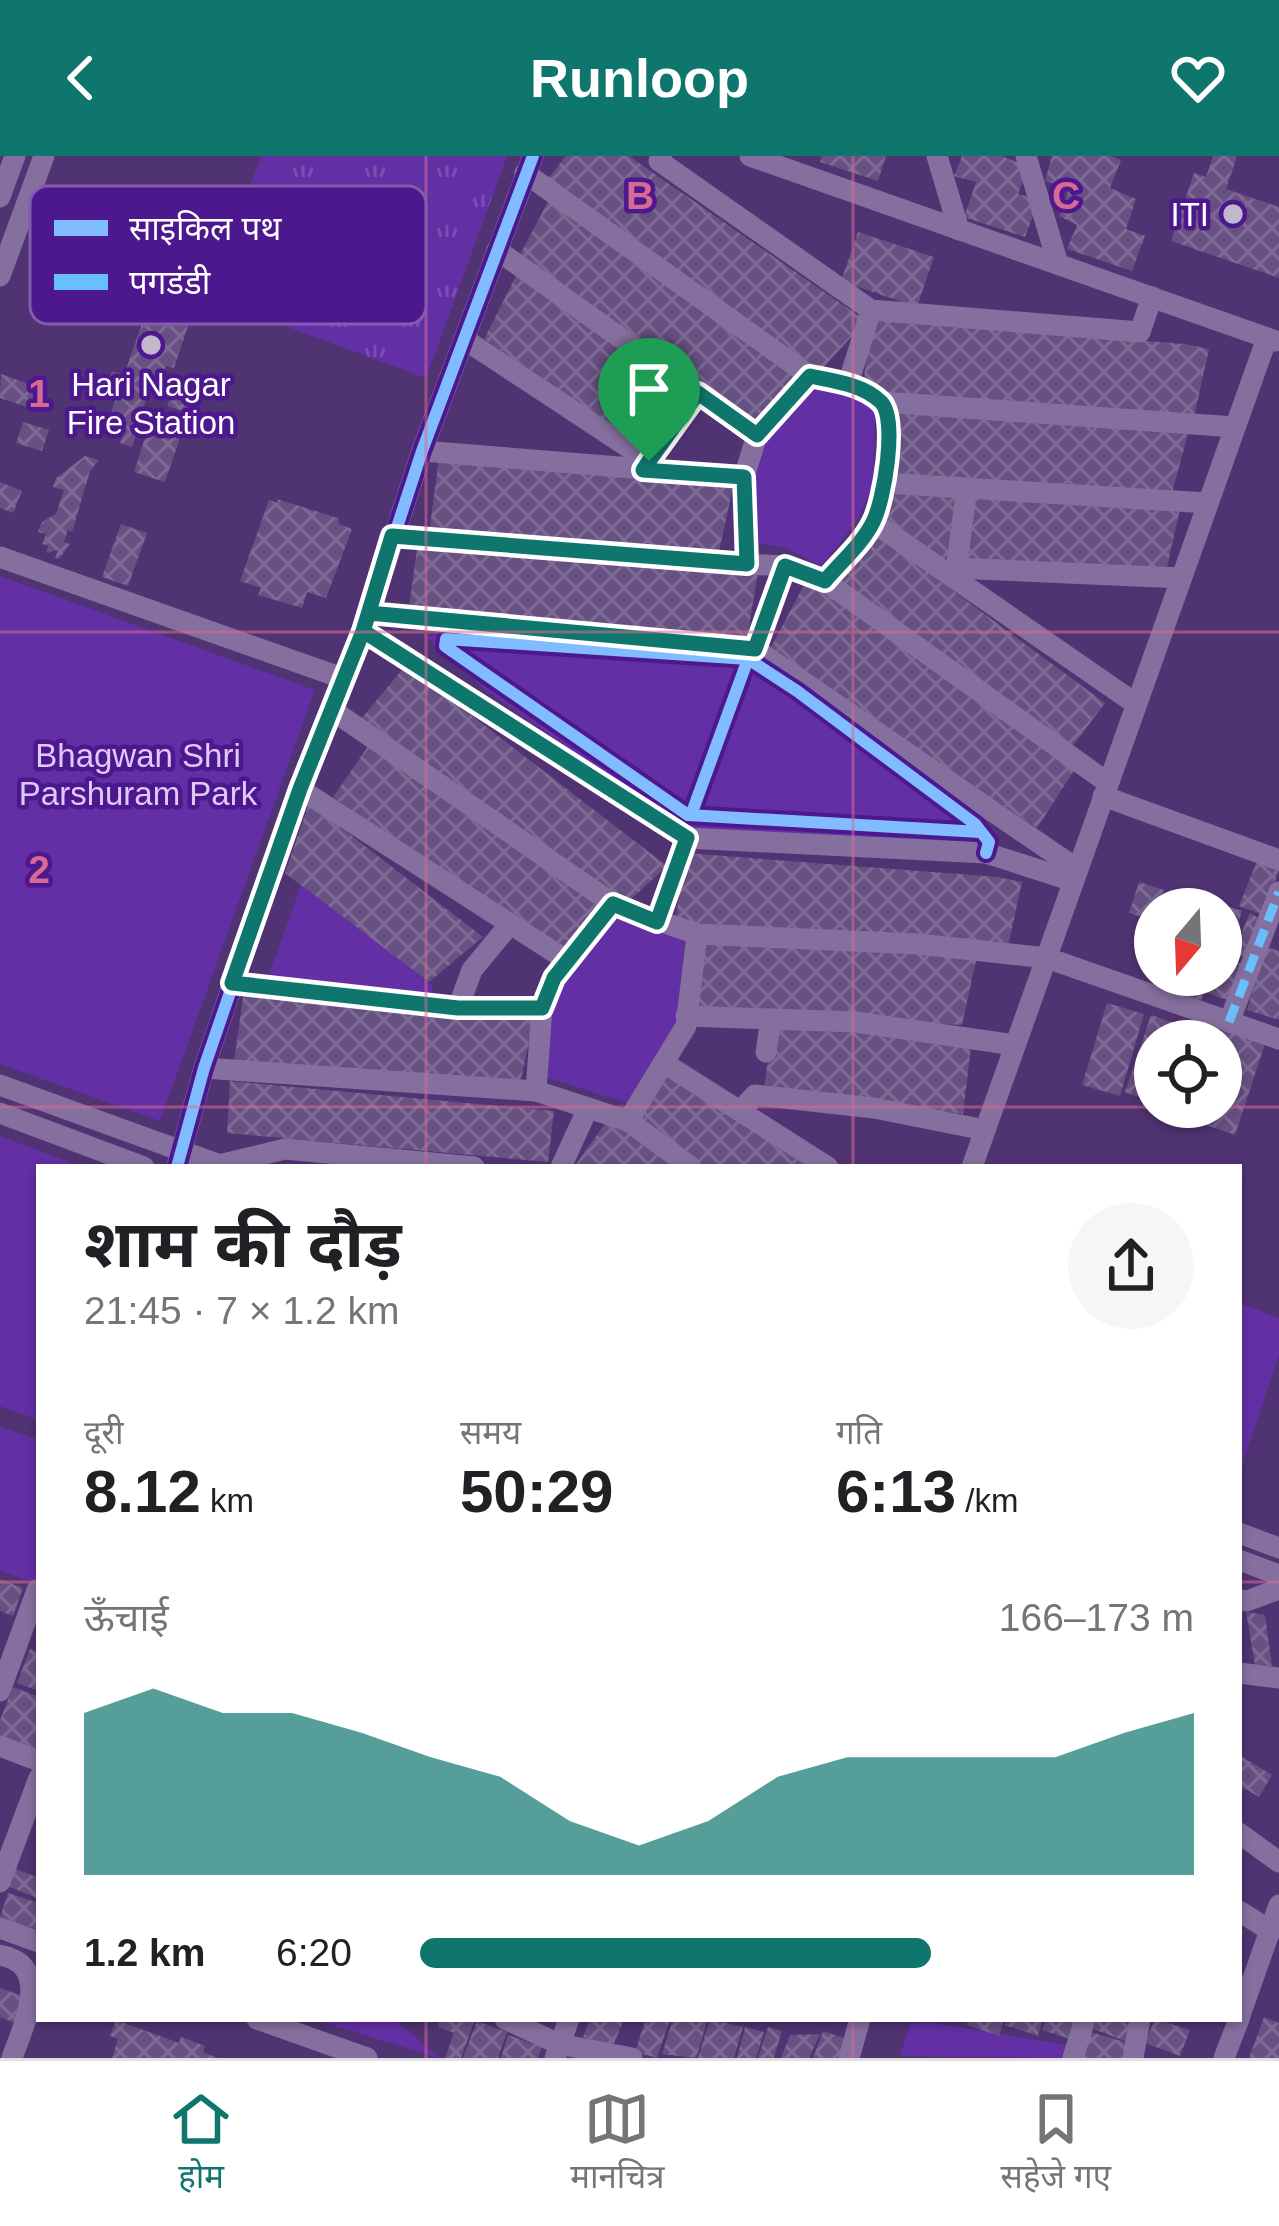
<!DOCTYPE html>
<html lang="hi">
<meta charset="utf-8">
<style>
body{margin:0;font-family:Arial,"Noto Sans Devanagari",sans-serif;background:#f6f6f6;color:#202124;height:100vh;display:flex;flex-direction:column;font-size:45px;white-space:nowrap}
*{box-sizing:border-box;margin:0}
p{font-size:39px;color:#757577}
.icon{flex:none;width:66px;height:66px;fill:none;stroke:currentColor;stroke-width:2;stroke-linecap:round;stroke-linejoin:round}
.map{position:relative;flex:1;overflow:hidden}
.details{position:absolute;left:36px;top:1008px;width:1206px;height:858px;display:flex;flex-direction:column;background:#fff;border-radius:0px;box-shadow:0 3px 9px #0004}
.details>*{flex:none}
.needle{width:78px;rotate:199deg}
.controls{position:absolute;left:1134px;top:732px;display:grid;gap:24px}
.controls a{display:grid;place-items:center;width:108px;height:108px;border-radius:50%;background:#fff;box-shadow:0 3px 9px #0004;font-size:60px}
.pin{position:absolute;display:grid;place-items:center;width:102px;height:102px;color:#fff;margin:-123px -51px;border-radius:50% 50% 50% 0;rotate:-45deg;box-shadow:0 0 12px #0007}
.pin .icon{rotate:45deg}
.round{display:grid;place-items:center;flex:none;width:126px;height:126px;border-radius:63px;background:#f6f6f6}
.overview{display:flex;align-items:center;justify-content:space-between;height:204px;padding:0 48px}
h1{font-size:66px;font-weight:700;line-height:90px}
.stats{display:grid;grid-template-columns:repeat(3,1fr);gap:18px;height:204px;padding:12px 48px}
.stats div{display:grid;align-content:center}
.stats b{font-size:60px;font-weight:700}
.stats small{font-size:33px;font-weight:400}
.stats p{font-size:33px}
.chart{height:336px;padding:24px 48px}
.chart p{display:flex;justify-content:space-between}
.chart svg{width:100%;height:216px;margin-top:12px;fill:#0f766e;opacity:.7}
ul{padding:0 48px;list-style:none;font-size:39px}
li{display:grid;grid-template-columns:192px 144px 1fr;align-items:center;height:90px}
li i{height:30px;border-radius:15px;background:#0f766e}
header{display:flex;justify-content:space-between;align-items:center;height:156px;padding:0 48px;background:#0f766e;color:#fff;font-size:54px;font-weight:700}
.tabs{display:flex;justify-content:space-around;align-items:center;height:168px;border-top:3px solid #e0e0e0;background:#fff;font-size:33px;color:#757577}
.tabs a{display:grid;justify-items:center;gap:6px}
.tabs .on{color:#0f766e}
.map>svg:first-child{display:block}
.grass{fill:url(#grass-tufts)}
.green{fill:#632fa5}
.building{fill:url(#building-cross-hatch)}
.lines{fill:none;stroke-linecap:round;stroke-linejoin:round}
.minor{stroke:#856f9e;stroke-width:21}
.quiet{stroke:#69befc;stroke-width:9;stroke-dasharray:18 9;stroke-linecap:butt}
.cycleway-casing{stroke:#4d188d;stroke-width:20}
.cycleway{stroke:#80bcff;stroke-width:12}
.route-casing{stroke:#fff;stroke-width:24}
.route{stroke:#0f766e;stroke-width:15}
.grid{fill:none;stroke:#d76994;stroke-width:3;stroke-opacity:0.55}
.poi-dot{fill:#c2b8ce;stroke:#4d188d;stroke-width:4.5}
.labels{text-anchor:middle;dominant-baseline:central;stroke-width:9;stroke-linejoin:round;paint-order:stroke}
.poi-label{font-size:33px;fill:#fff;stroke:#4d188d;text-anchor:end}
.park-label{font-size:33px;fill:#dfc9fa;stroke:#4d188d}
.key{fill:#4d188d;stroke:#825daf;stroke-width:3}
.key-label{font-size:33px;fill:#fff}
.grid-label{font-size:39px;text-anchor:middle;font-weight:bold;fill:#d76994;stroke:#4d188d;stroke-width:9;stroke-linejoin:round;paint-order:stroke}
</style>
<header><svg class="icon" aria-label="back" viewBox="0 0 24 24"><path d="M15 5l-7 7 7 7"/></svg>Runloop<svg class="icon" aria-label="heart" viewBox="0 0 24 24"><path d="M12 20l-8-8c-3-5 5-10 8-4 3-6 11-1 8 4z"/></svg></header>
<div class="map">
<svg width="1279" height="1902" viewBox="0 0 1279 1902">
<defs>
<pattern id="grass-tufts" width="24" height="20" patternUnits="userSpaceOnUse" patternTransform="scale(3)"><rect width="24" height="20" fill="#632fa5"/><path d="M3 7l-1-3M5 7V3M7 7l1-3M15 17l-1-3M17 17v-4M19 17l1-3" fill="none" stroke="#7a4eb2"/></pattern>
<pattern id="building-cross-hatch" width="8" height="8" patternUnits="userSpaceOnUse" patternTransform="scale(3)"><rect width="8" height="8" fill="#675082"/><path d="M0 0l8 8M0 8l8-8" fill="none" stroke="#7e6a95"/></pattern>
</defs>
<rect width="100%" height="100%" fill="#503372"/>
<!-- grass -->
<polygon class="grass" points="261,0 507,0 426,222 209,142"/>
<!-- green -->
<g class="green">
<path d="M812,228l33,7 30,14 -1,80 -19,39 -34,42 -35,-18 -33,-6c-1,-89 0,-91 59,-158z"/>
<polygon points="0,420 315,534 160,965 0,908"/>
<polygon points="442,478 751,497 839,557 988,672 984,687 686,674 488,536 426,481"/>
<polygon points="302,726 433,830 431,844 274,824 269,819"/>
<polygon points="615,758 685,783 676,870 627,947 546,921 550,855 560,823"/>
<polygon points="0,980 83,1011 39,1011 39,1264 0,1250"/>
<polygon points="1239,1147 1279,1162 1279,1199 1239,1318"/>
<polygon points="0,1271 39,1284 39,1428 0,1415"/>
<polygon points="311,1863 394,1863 440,1902"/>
<polygon points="933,1867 1069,1889 1068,1902 900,1900 910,1868"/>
</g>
<!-- building -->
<g class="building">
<polygon points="566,0 629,0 866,165 818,217 544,28"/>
<polygon points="822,0 886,0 878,25 820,6"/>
<polygon points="962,0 1002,0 1028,11 1018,38 1039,44 1025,81 964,61 976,26 954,20"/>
<polygon points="1052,0 1111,0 1121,4 1110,32 1136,43 1126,73 1145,80 1132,115 1067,93 1077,69 1059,60 1069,33 1045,25"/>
<polygon points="1213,0 1237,0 1226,33 1279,51 1279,122 1171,85 1194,17 1206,21"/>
<polygon points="552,38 801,220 752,271 516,106"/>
<polygon points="858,76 934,101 917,151 841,125"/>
<polygon points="517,118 691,233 643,292 484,183"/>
<polygon points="147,153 189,167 174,212 166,210 160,229 152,226 139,266 152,271 157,258 185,267 165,326 134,316 145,282 136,279 132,291 120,287 125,275 107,269 116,242 105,238 112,215 124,219"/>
<polygon points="872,164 1185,188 1209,193 1194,261 862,235"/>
<polygon points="1,218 46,234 39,255 0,242"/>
<polygon points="173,232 192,238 186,256 167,250"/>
<polygon points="896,250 1190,271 1171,340 888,320"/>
<polygon points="23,266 49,274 42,295 16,287"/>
<polygon points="85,300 99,304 90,315 72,376 68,374 64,386 70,388 59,403 55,402 58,394 46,397 48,390 42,388 46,378 38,376 42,366 56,358 64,334 53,331 56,322"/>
<polygon points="439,301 734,327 718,400 429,378"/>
<polygon points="0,326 22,335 13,357 0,352"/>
<polygon points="894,328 956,338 947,406 884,366"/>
<polygon points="277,343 338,362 339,368 352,373 326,442 307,436 302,452 258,439 261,432 240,425 269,344 278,347"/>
<polygon points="976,343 1181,348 1166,416 966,409"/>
<polygon points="121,368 147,377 128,430 102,421"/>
<polygon points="875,377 1105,547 1069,595 839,425"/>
<polygon points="417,393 758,417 747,482 408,458"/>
<polygon points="807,423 1075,613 1037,672 769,495"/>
<polygon points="406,509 667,710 628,746 360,564"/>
<polygon points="369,589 600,746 565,798 333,641"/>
<polygon points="309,647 483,781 429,826 285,717"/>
<polygon points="685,697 998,721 1022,726 1007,795 675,768"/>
<polygon points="1257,705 1279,714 1264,759 1239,750"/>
<polygon points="1139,726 1164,734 1154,765 1129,757"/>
<polygon points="1217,747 1242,755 1229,798 1221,796 1221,753 1215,753"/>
<polygon points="1250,757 1262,764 1247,803 1233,797"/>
<polygon points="701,782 977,800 962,869 692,853"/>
<polygon points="1266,791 1279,795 1279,864 1247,854"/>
<polygon points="1221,799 1243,809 1230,845 1208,837 1214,819 1221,819"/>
<polygon points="1190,819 1209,819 1201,845 1183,839"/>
<polygon points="244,834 535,859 520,928 234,906"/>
<polygon points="1107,847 1144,858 1120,940 1082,929"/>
<polygon points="1151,859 1186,871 1181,885 1155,885 1155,947 1125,936"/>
<polygon points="773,865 971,890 963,958 764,933"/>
<polygon points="1190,873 1219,883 1222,874 1265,888 1235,979 1192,964 1196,951 1221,951 1221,885 1186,885"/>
<polygon points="669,916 818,1011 706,1011 635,963"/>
<polygon points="230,925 554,955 548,1006 227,977"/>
<polygon points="609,962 675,1011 574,1011"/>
<polygon points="0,1423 23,1432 13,1460 0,1455"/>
<polygon points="1246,1456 1265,1459 1272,1510 1255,1509"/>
<polygon points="30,1493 39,1497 39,1535 17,1527"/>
<polygon points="13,1531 39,1541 39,1600 0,1586 0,1564"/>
<polygon points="1239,1599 1272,1619 1259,1641 1244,1632 1239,1639"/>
<polygon points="14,1712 39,1722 39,1743 7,1730"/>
<polygon points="8,1737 39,1747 39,1774 0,1761"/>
<polygon points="0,1832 25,1841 15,1867 0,1861"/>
<polygon points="1264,1861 1279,1867 1279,1902 1249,1902"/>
<polygon points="440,1863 475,1863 461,1902 445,1902 454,1877 438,1871"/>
<polygon points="590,1863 623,1866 612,1892 583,1881"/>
<polygon points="646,1863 670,1863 657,1902 635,1896"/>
<polygon points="673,1863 708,1863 696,1902 662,1898"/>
<polygon points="710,1863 743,1871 734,1902 698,1902"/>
<polygon points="968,1863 1004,1863 999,1880 967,1869"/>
<polygon points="1007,1863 1043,1863 1038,1880 1005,1869"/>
<polygon points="1046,1863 1077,1863 1070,1883 1042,1874"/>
<polygon points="1091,1863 1117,1863 1137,1871 1130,1887 1088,1871"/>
<polygon points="1155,1863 1190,1874 1180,1900 1145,1887"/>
<polygon points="116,1864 179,1887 181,1881 205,1890 203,1896 218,1902 112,1902 118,1883 110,1880"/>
<polygon points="477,1865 507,1876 498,1902 463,1902"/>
<polygon points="745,1871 764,1876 756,1902 737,1902"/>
<polygon points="768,1871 782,1875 774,1902 758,1902"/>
<polygon points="823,1875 850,1884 843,1902 813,1902"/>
<polygon points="1087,1875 1128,1887 1123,1902 1082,1902"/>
<polygon points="820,1878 809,1902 781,1902 790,1879"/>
<polygon points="508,1879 542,1891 538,1902 501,1902"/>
</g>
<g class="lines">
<!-- minor -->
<g class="minor">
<polyline points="661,0 659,5 871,154 1140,176 1152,141"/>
<polyline points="750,0 1276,185"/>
<polyline points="937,0 959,74"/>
<polyline points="1026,0 1058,108"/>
<path d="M525,17l285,203c23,5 53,8 71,26 17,16 3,99 -8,120 -10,21 -33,41 -48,59l-40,-15 -38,-2 -3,-87 13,-42 53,-59"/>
<polyline points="0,41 15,0"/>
<polyline points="497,94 757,279"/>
<polyline points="0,120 44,0"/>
<polyline points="464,183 649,305"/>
<polyline points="848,228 871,154"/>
<polyline points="882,246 1235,271"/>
<polyline points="422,295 744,321"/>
<polyline points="643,313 698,237"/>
<polyline points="884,327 1208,347"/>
<polyline points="873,366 1136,548"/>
<polyline points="392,379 747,408"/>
<polyline points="0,401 345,523"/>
<polyline points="956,412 1181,422"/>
<polyline points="955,422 967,332"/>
<polyline points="825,425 1108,627"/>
<polyline points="369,457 755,493 1077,713"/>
<polyline points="363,475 687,682 986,697 1073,725"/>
<polyline points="755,493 785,410"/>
<polyline points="332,554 616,750 697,778 918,788 1047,802 1279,883"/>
<polyline points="300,633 568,805"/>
<polyline points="1103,640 1279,704"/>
<polyline points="613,747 554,822 542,852 536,935 628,965 686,870 697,778"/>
<polyline points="657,766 687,682"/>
<polyline points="233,827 458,852 542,852"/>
<polyline points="458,852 472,814 510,768"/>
<polyline points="686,860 856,866 1015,889"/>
<polyline points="1229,866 1279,736"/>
<polyline points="766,896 771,863"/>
<polyline points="664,907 828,1011"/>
<polyline points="204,912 536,935"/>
<polyline points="0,929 226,1011"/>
<polyline points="740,955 755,939 874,952 985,974"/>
<polyline points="0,957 144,1011"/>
<polyline points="628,965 691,1011"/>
<polyline points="219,1009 285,993 474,1011"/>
<polyline points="177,1011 204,912 300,633 363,475 422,295 533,0"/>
<polyline points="561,1011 588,952"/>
<polyline points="972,1011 1267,182"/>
<polyline points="1239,1377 1279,1392"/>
<polyline points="1239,1404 1279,1419"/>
<polyline points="1239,1444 1247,1445 1279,1433"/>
<polyline points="1239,1517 1279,1522"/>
<polyline points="0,1535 37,1434"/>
<polyline points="0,1590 39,1605"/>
<polyline points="1239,1677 1279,1706"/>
<polyline points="0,1726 39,1622"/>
<polyline points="1239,1755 1271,1775"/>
<polyline points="0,1772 39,1786"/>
<path d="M0,1799c54,10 23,71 12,103"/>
<polyline points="1239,1862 1279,1749"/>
<polyline points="257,1863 367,1902"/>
<polyline points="505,1863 559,1888 632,1902"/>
<polyline points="555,1902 569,1863"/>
<polyline points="849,1902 860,1863"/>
<polyline points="1073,1902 1085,1863"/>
<polyline points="1133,1902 1140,1863"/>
<polyline points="1224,1902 1239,1863"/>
</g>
<!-- quiet -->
<polyline class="quiet" points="1229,866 1279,736"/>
<defs>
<g id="cycleway">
<polyline points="691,659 748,503"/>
<polyline points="980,676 688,659 445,490 446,483 748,503 797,535 975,668 989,686 986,697"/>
<polyline points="177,1011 204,912 300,633 363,475 422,295 533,0"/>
</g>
</defs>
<!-- cycleway casing -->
<use href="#cycleway" class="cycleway-casing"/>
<!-- cycleway -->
<use href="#cycleway" class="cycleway"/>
</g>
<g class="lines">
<defs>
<path id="route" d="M649,305l-6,9 101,7 3,87 -355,-28 -29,95 -63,158 -68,194 226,25h84l12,-30 59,-74 44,18 30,-84 -324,-207 6,-18 386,36 30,-83 40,15c15,-18 38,-38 48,-59 11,-21 25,-103 8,-120 -18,-18 -48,-21 -71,-26l-53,59 -59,-42 -49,68"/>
</defs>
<!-- route casing -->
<use href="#route" class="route-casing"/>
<!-- route -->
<use href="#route" class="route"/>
</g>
<!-- grid -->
<path class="grid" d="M426,0v1011M853,0v1011M0,476h1279M0,951h1155M1155,951h66M1221,951h58M0,1426h39M1239,1426h40M426,1863v39M853,1863v39"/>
<!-- markers -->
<g class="poi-dot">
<circle cx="1233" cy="58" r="12"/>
<circle cx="151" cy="189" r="12"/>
</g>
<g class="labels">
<!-- poi labels -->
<g class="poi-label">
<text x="1209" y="58">ITI</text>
<text x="151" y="228" text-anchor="middle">Hari Nagar<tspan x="151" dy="38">Fire Station</tspan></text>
</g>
<!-- park labels -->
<g class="park-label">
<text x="138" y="599">Bhagwan Shri<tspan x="138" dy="38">Parshuram Park</tspan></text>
</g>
</g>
<!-- legend -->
<rect x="30" y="30" width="396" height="138" rx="18" class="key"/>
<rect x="54" y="64" width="54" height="16" fill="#80bcff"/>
<rect x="54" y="118" width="54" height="16" fill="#69befc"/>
<g class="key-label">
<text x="129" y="84">साइकिल पथ</text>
<text x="129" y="138">पगडंडी</text>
</g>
<g class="grid-label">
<text x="640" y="53">B</text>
<text x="1066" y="53">C</text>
<text x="39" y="251">1</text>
<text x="39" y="727">2</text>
</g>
</svg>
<div class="controls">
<a><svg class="needle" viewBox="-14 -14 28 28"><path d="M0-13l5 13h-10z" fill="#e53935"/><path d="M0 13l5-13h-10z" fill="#757577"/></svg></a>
<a><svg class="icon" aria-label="locate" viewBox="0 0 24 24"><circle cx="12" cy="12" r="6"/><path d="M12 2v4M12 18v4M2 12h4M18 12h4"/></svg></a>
</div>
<div class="pin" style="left:649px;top:305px;background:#1e9e55"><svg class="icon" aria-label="arrive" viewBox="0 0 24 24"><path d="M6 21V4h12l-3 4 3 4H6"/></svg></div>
<section class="details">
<div class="overview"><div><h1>शाम की दौड़</h1><p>21:45 · 7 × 1.2 km</p></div><a class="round"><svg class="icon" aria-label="share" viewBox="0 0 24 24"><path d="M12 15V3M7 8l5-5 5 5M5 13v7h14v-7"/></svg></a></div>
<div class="stats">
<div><p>दूरी</p><b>8.12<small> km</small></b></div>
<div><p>समय</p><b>50:29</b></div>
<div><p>गति</p><b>6:13<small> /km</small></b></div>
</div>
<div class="chart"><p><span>ऊँचाई</span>166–173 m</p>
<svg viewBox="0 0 160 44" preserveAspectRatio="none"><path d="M0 44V11L10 6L20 11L30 11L40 15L50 20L60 24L70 33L80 38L90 33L100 24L110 20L120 20L130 20L140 20L150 15L160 11V44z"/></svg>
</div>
<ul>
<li><b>1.2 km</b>6:20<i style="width:66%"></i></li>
</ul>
</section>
</div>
<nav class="tabs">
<a class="on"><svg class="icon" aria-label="home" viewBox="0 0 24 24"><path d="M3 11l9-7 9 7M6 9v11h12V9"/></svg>होम</a>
<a><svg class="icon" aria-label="map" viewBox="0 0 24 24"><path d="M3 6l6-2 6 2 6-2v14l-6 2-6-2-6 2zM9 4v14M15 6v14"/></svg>मानचित्र</a>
<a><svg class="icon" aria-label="saved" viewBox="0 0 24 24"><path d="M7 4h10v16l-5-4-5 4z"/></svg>सहेजे गए</a>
</nav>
